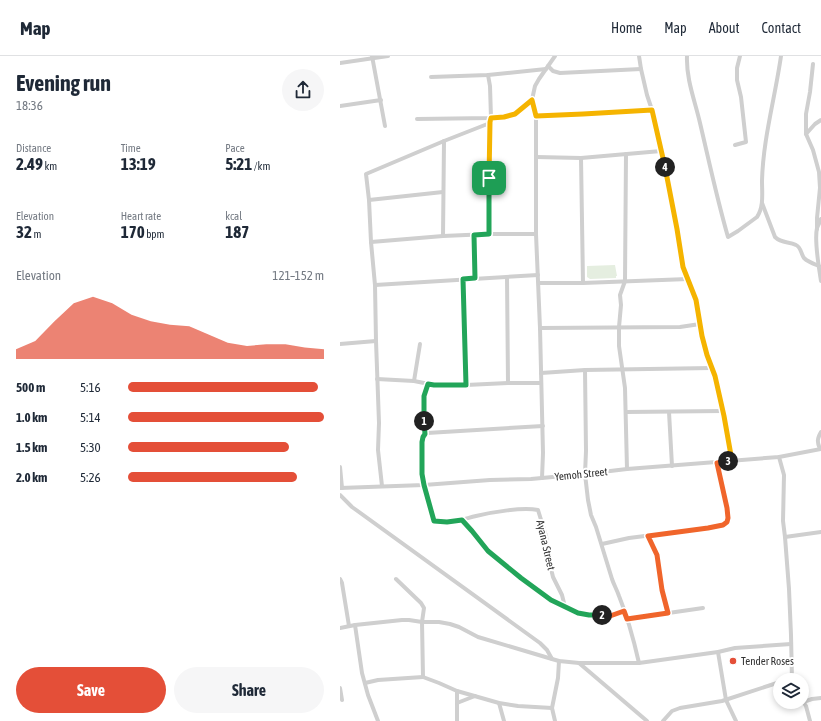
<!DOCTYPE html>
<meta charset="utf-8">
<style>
body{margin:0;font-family:"Asap Condensed",sans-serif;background:#f6f6f7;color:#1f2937;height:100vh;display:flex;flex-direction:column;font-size:15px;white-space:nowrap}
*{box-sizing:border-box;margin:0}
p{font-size:13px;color:#747a83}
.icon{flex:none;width:22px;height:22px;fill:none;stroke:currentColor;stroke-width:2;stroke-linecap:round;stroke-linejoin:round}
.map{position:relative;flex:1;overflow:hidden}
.details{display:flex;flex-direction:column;background:#fff;width:340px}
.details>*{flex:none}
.buttons{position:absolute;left:433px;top:617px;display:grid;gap:8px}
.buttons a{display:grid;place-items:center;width:36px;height:36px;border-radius:50%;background:#fff;box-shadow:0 2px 6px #0003;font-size:20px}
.pin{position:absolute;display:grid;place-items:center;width:34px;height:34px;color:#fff;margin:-17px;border-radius:8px;box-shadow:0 2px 6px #0006}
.km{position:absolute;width:20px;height:20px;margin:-10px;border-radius:50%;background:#222;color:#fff;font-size:11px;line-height:20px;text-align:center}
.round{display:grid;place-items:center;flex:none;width:42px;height:42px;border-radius:21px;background:#f6f6f7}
.headline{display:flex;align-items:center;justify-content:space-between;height:68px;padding:0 16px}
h1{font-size:22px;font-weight:700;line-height:30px}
.metrics{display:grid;grid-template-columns:repeat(3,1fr);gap:6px;height:68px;padding:4px 16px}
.metrics div{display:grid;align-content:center}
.metrics b{font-size:17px;font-weight:700}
.metrics small{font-size:11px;font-weight:400}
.metrics p{font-size:11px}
.chart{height:112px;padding:8px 16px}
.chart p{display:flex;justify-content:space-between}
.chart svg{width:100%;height:72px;margin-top:4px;fill:#e44f38;opacity:.7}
.cta{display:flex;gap:8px;margin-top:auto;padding:8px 16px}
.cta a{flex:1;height:46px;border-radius:24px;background:#e44f38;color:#fff;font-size:16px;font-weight:700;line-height:46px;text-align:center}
.cta a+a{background:#f6f6f7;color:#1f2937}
ul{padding:0 16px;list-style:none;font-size:13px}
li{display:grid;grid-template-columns:64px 48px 1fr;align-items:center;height:30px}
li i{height:10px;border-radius:5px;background:#e44f38}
header{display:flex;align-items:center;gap:24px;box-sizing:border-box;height:56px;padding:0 20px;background:#fff;border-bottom:1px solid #e0e1e3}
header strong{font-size:19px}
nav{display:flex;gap:22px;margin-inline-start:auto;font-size:14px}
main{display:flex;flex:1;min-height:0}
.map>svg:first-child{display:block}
.green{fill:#e5eee0}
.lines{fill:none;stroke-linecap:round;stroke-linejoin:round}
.street{stroke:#cfcfcf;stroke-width:4}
.split-1-casing{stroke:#fff;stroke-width:8}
.split-2-casing{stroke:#fff;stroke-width:8}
.split-3-casing{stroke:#fff;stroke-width:8}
.split-4-casing{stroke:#fff;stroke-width:8}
.split-5-casing{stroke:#fff;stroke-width:8}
.split-1{stroke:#22a559;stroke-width:5}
.split-2{stroke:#22a559;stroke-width:5}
.split-3{stroke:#f0652b;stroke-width:5}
.split-4{stroke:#f5b400;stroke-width:5}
.split-5{stroke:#f5b400;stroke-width:5}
.poi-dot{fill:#e44f38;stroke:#fff;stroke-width:1.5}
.labels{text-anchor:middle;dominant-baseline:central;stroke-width:4;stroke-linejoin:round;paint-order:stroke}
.street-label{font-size:11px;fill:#323232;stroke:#fff}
.poi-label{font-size:11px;fill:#323232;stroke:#fff;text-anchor:start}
</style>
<header>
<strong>Map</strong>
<nav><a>Home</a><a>Map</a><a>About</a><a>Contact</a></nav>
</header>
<main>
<section class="details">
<div class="headline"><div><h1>Evening run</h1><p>18:36</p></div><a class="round"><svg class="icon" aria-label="share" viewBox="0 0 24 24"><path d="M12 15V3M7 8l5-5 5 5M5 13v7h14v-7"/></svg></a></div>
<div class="metrics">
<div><p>Distance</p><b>2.49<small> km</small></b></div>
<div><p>Time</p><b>13:19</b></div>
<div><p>Pace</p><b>5:21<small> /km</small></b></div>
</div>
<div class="metrics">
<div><p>Elevation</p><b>32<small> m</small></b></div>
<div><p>Heart rate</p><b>170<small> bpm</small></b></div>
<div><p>kcal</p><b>187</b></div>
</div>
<div class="chart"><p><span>Elevation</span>121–152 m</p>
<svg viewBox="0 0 160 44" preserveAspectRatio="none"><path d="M0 44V38L10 33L20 21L30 10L40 6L50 10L60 17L70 21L80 23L90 24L100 29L110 34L120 36L130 35L140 35L150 37L160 38V44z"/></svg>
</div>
<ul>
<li><b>500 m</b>5:16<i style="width:97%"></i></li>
<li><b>1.0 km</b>5:14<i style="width:100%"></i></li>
<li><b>1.5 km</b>5:30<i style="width:82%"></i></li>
<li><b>2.0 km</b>5:26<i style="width:86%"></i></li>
</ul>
<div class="cta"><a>Save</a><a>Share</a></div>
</section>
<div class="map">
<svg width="481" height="665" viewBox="0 0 481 665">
<rect width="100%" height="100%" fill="#fff"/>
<!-- green -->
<polygon class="green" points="275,209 277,220 276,220 276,222 250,223 247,221 247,210"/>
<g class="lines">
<!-- street -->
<g class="street">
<polyline points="32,0 45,70"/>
<polyline points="299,0 301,13 307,39 312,54 321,95 337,173 343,211 356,244 363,281 367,299 375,320 384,360 392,405"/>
<path d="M347,0c-1,23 8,45 13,67 9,38 17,76 28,114l10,-6 19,-14c7,-10 5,-24 5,-36 1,-42 13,-83 19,-125"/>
<polyline points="0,7 48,0"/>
<polyline points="473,8 470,36 466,58 466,78 473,94 479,116 480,132 477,162 477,173"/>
<polyline points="208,10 213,15 220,17 301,13"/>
<polyline points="91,21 148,19 206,13"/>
<polyline points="192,44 196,60 196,178 200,272 203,397 202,422"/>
<polyline points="0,50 41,44"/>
<polyline points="196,60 243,58 312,54"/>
<polyline points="77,63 151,62 150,30 148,19"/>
<polyline points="466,78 475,68 481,64"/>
<polyline points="395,89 406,86 401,41 397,24 397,12 400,0"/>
<polyline points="286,98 285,225 280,239 281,249 279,271 279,290 285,332 287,413"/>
<polyline points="196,101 241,102 321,95"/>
<polyline points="241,102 243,227"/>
<polyline points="29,144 103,136"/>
<path d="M422,147l13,34c7,7 14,4 21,8 5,2 5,9 8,13 4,4 10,6 15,8"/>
<path d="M481,163c-1,3 -3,6 -4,9 -3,13 2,40 4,53"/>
<polyline points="149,178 150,67"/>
<polyline points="134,179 135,222"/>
<polyline points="103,180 104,85"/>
<polyline points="31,186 103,180 149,178 196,178"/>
<polyline points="167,221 168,327"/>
<polyline points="123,223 126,329"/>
<polyline points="199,227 243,227 348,223"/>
<polyline points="35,229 198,219"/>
<polyline points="200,272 340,271 360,268"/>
<polyline points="0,288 36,285"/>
<path d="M245,314l1,81 -1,23 3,26 3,15 5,12 16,52c2,6 5,11 7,17 9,22 15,45 20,67"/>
<polyline points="201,317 245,314 372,312"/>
<polyline points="37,323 74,325 94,329 126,329 168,327 201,327"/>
<polyline points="74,325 80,288"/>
<path d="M88,328l-3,9 -2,8 2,33 -2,3v5l-1,32 2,11 10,36c14,4 29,-2 42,-5 17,-4 46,-9 62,-6l8,26 2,20 5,21 9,18 3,12"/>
<polyline points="286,356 383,355"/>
<polyline points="329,356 332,410"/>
<polyline points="85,378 87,377 203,370"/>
<path d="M480,393c-3,-7 -3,-10 1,-17"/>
<polyline points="439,401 444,419 443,465 445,481 449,533 451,579 452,624"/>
<polyline points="0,411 2,432"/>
<polyline points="42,430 38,394 39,367 36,285 35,229 31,186 29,144 26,118 104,85 150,67 151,62 164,61 175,58 192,44 195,30 199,23 215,0"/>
<polyline points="0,432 84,429 150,424 191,423 245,418 287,413 439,401 481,393"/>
<polyline points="0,439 12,451 200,587 207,594 212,603"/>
<polyline points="122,464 132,475 148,495 181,522 211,543 238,557 249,559 270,560 284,555"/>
<polyline points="308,480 317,499 322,534 328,557"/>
<polyline points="445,481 481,476"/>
<polyline points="262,488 289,482 368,472 383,469 387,466 388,462 387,452 377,407"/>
<polyline points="0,523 2,527 9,570"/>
<polyline points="56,523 81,547 84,552 82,566 83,621 99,627 117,635 159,647 178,650 212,652"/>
<polyline points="287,563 363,552"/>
<polyline points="15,569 22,617 28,639 38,665"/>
<polyline points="0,572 15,569 62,564 69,564 82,566 99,566 110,568 119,571 138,581 212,603 219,605 239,607 299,607 378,596 395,592 451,588"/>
<polyline points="378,596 386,644 396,665"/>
<polyline points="239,607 307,665"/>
<polyline points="25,627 38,624 83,621"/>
<polyline points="0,632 2,644"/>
<polyline points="117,635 117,665"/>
<polyline points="462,644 466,650 470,665"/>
<polyline points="463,646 472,643 481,642"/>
<polyline points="117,647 135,640"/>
<polyline points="159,647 164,665"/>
<polyline points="215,665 212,652 218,622 219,605"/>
<polyline points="323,665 332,655 340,652 382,645 440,626"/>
</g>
</g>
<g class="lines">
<defs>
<polyline id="split-1" points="84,365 84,340 88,328 94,329 126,329 123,223 135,222 134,179 149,178 149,122"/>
<polyline id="split-2" points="84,365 85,378 83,381 82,386 82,418 84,429 94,465 107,466 122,464 132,475 148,495 181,522 211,544 238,557 249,559 262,559"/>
<polyline id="split-3" points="262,559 270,560 284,555 287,563 328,557 322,534 317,499 308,480 368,472 383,469 387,466 388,462 387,452 377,407 388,405"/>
<polyline id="split-4" points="325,111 337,173 343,211 356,244 362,280 367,299 375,320 384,360 392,405 388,405"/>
<polyline id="split-5" points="149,122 150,66 151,62 164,61 175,58 192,44 196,60 243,58 312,54 325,111"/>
</defs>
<!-- split-1 casing -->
<use href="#split-1" class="split-1-casing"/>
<!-- split-2 casing -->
<use href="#split-2" class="split-2-casing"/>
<!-- split-3 casing -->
<use href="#split-3" class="split-3-casing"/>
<!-- split-4 casing -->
<use href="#split-4" class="split-4-casing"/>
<!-- split-5 casing -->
<use href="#split-5" class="split-5-casing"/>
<!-- split-1 -->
<use href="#split-1" class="split-1"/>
<!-- split-2 -->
<use href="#split-2" class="split-2"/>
<!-- split-3 -->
<use href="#split-3" class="split-3"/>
<!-- split-4 -->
<use href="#split-4" class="split-4"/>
<!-- split-5 -->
<use href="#split-5" class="split-5"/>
</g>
<!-- markers -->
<circle class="poi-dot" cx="393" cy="605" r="4"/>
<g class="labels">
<!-- street labels -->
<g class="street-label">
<text transform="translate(241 418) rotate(-6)">Yemoh Street</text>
<text transform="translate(206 489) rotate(77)">Ayana Street</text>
</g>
<!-- poi labels -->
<g class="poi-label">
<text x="401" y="605">Tender Roses</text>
</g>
</g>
</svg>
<div class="buttons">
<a><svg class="icon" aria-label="layers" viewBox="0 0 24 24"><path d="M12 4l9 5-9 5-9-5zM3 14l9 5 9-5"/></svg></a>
</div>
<div class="pin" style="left:149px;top:122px;background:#1e9e55"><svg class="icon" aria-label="arrive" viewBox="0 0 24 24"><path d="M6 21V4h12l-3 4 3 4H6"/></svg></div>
<b class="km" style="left:84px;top:365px">1</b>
<b class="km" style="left:262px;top:559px">2</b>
<b class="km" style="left:388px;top:405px">3</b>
<b class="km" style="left:325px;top:111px">4</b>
</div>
</main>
